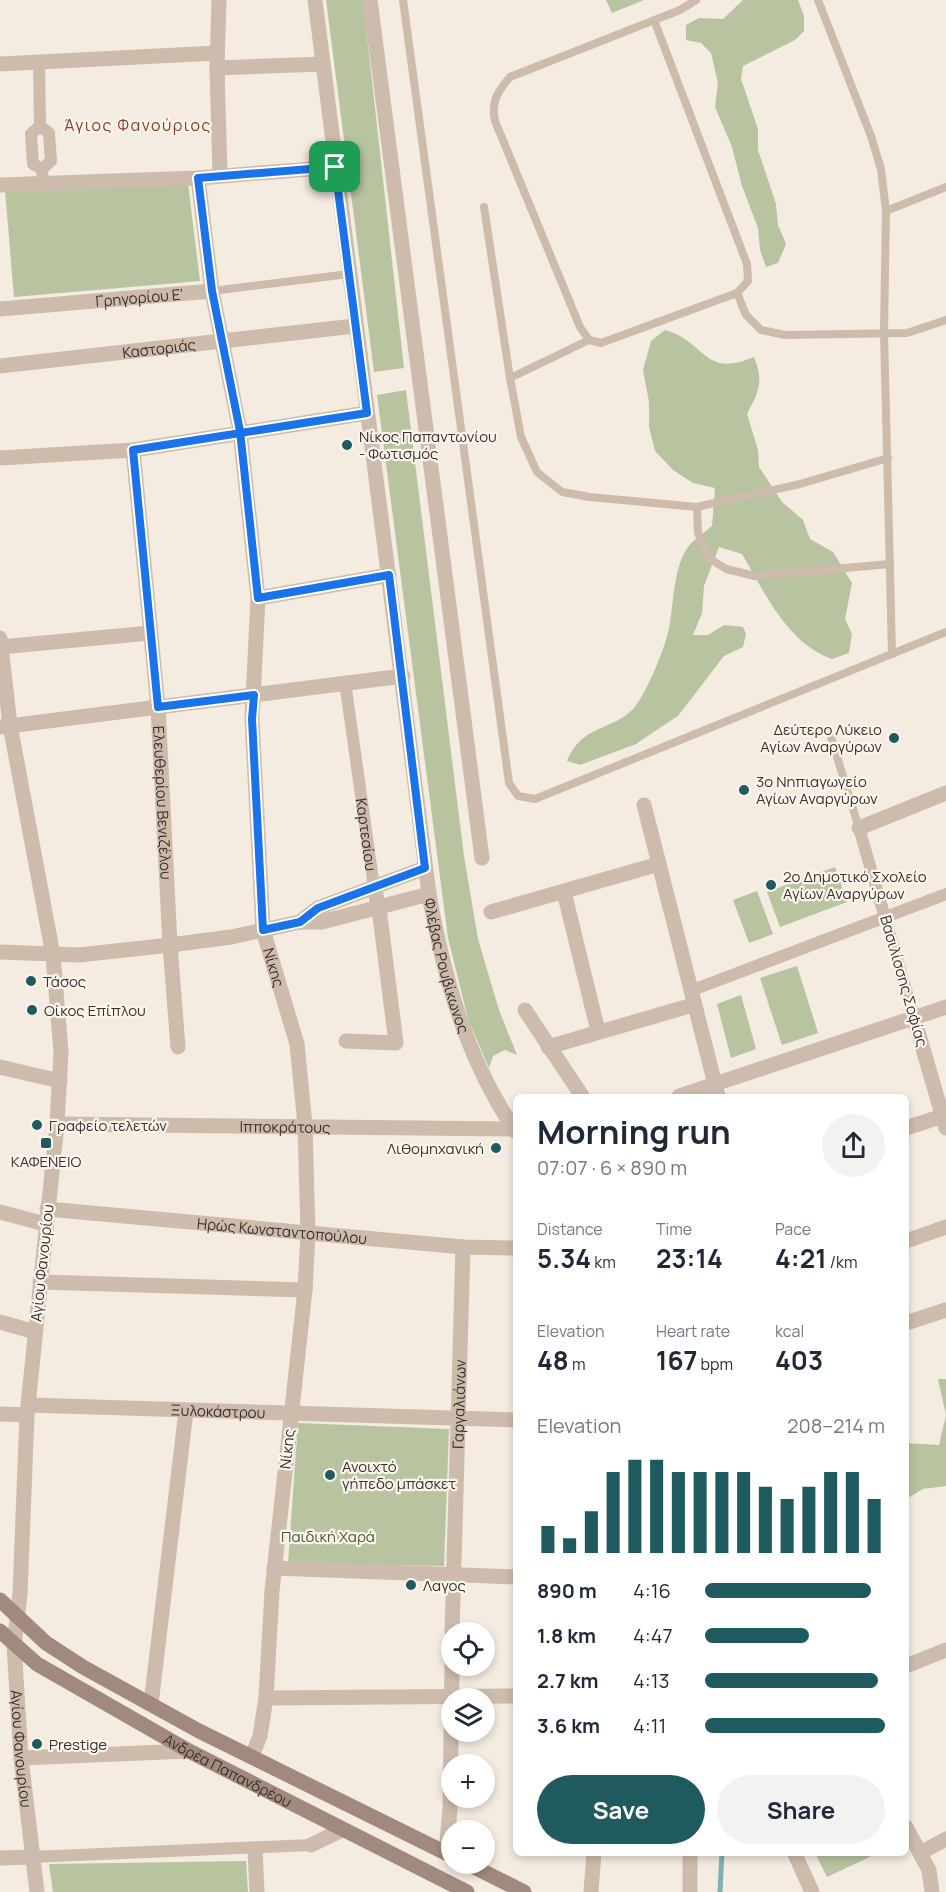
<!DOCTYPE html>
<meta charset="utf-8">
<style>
body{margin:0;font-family:Manrope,sans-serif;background:#f2f2f3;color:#1f2937;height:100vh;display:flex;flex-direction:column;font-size:22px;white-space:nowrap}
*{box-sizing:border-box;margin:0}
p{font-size:20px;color:#747a83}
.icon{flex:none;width:33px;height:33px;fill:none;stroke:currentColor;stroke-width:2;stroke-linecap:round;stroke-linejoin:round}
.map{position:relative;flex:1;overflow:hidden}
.drawer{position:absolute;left:513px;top:1094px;width:396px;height:762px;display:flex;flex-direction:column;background:#fff;border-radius:9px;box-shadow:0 3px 9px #0003}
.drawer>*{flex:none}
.tools{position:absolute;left:441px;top:1622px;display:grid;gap:12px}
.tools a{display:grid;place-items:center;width:54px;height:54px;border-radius:50%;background:#fff;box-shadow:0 3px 9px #0003;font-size:30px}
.pin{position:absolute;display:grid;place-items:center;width:51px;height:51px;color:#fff;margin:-26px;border-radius:12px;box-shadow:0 3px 9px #0006}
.round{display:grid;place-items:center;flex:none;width:63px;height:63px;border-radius:32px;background:#f2f2f3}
.head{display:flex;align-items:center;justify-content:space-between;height:102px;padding:0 24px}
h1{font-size:33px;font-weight:700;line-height:45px}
.metrics{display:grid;grid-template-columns:repeat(3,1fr);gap:9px;height:102px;padding:6px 24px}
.metrics div{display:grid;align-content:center}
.metrics b{font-size:26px;font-weight:700}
.metrics small{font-size:16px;font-weight:400}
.metrics p{font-size:16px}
.chart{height:168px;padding:12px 24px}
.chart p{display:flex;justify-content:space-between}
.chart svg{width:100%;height:108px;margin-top:6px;stroke:#1f5a5e;stroke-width:6}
.cta{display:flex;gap:12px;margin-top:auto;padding:12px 24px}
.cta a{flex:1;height:69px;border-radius:36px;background:#1f5a5e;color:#fff;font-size:24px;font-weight:700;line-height:69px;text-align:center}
.cta a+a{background:#f2f2f3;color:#1f2937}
ul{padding:0 24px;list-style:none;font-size:20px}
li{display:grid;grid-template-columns:96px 72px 1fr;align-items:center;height:45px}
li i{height:15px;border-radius:8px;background:#1f5a5e}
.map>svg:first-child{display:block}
.green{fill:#b8c4a0}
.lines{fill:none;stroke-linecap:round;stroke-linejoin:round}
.stream{stroke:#7fb0b2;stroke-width:5}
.service{stroke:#cdbbac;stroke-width:8}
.pedestrian{stroke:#cdbbac;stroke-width:12}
.minor{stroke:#cdbbac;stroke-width:15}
.tertiary{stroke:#cdbbac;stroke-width:15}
.secondary{stroke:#a18a7d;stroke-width:15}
.route-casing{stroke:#fff;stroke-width:12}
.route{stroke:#1a73e8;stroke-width:8}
.poi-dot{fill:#1f5a5e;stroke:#fbf5ee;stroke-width:2}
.labels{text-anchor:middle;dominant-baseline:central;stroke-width:4.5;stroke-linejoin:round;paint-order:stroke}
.street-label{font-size:15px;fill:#3b302b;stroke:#fbf5ee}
.poi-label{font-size:15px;fill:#3b302b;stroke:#fbf5ee;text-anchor:start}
.park-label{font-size:15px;fill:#4a5a2e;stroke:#fbf5ee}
.neighbourhood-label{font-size:16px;letter-spacing:1.5px;fill:#8c3b22;stroke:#fbf5ee}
</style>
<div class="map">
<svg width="946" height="1892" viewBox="0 0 946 1892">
<rect width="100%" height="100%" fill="#f4ebe1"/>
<!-- green -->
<g class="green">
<polygon points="326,0 363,0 404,368 374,372"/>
<polygon points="606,0 644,0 612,13"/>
<polygon points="743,0 798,0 804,16 804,31 795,40 743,66 741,79 758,129 758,150 776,204 778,225 786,244 778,263 766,267 760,250 758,228 742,186 732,147 715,107 718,83 711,53 701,43 686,40 686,25 699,18 723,19"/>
<polygon points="188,184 200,281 14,297 5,190"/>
<path d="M665,330c41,11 38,49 89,27 10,25 5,34 -7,57l11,36 1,17 23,35 21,18 7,19 23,13 19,31 -7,36 7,15 -3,19 -17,6c-45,-16 -67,-66 -90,-105l-23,-7 -15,39 -2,27 -9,22h15l16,-10 19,2 3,7 -3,13 -19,9 -46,60 -23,15 -19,13 -56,21 -13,-4c17,-41 52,-28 72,-60 11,-17 26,-53 30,-73 5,-24 4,-60 19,-81 6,-8 17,-15 24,-21l3,-38 -22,-5 -20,-13 -18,-19 -6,-24v-25l-6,-32 8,-29z"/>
<polygon points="406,390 464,856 478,939 499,1010 517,1055 505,1050 493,1056 489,1068 468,1019 448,938 377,395"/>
<polygon points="835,867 847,902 780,927 767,892"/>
<polygon points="757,891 773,934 749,943 733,900"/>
<polygon points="797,966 818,1033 782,1045 760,978"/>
<polygon points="741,995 756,1049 731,1058 717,1004"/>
<polygon points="938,1379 946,1379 946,1486 923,1489 906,1499 906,1443 939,1445 946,1415"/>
<polygon points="298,1423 449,1429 444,1566 288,1563"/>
<polygon points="815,1853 878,1853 827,1877"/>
<polygon points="246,1861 248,1892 53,1892 49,1864"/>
</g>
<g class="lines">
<!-- stream -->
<polyline class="stream" points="720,1892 722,1852"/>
<!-- service -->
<g class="service">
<polyline points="403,0 509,783 518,796 535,799 946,632"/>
<polyline points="818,0 871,136 881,169 886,211 884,332 892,654"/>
<path d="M654,20l93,244 1,17 -11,12 -136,50 -12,-3 -9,-13 -85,-206c-4,-19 2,-29 15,-44l170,-67 16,-10"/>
<polyline points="484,207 510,378"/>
<polyline points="886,211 946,187"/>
<polyline points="212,291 349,274"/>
<polyline points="737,293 746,315 761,330 785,335 907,333 946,320"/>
<polyline points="589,340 510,378 521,437 537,472 562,492 590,497 697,507 698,533 709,558 726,569 755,576 890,564"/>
<polyline points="697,507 800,484 888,458"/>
<polyline points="829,731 859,828"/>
</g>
<!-- pedestrian -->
<g class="pedestrian">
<polyline points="39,62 40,126"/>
<polyline points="42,169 33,164 31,134 40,126 49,133 51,161 42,169 43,183"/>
<path id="s1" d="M345,682l29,205"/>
<polyline points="859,828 914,1018"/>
<polyline points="690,991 946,894"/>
<polyline points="32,1857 311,1845"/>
</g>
<!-- minor -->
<g class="minor">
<polyline points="219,0 217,68 220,175"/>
<polyline points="370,0 482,858"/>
<polyline points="0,64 217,53"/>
<polyline points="217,68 323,64"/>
<path id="s2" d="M198,178l14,113 28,140 18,167 -6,121 11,211 34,114 8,81 3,108 -3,57 -33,301 -6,107 -6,38 -8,20"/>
<polyline points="0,185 198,178 335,167"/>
<path id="s3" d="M0,309l212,-18"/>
<path id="s4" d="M0,366l355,-40"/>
<path id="s5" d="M133,450l25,257 12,238 8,102"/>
<polyline points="0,458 133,450 367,413"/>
<polyline points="258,598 389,575"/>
<polyline points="0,647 150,633"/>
<polyline points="0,727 403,676"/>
<polyline points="644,805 718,1096"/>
<polyline points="859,828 946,793"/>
<polyline points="564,892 598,1031"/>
<polyline points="491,912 659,864"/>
<polyline points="300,922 318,908 425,868"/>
<polyline points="0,952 79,955 170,945 231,937 300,922 322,922 429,894"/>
<polyline points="525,1010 582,1096"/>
<polyline points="914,1018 946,1128"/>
<polyline points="346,1041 396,1043 379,908 374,887"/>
<polyline points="548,1047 693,1005"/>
<polyline points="0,1067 60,1081"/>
<polyline points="679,1096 946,1007"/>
<path id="s6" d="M57,1124l457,5"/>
<polyline points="906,1128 946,1115"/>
<path id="s7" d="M47,1209l416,38 53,1"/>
<polyline points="0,1212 45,1224"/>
<polyline points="906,1241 946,1227"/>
<polyline points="40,1282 305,1290"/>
<polyline points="0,1322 35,1332"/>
<polyline points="906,1323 946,1310"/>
<path id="s8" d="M28,1405l488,15"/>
<polyline points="0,1414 27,1415"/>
<polyline points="274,1568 516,1577"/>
<path id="s9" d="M452,1632l11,-385"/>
<polyline points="906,1666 946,1650"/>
<polyline points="266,1698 516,1696"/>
<polyline points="151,1704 186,1411"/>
<polyline points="21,1758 189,1751"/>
<polyline points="906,1827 929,1870 932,1892"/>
<polyline points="311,1845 342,1830"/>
<polyline points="255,1849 257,1892"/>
<polyline points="794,1852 812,1892"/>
<polyline points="446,1853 450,1809 452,1665"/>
<polyline points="920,1853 946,1839"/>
<polyline points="0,1858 32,1857"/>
<polyline points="591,1892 594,1852"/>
</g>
<!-- tertiary -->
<g class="tertiary">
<path id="s10" d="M315,0l114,894c15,85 38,166 87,238"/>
<path id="s11" d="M0,638l10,87 43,230 8,97 -4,72 -30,291 -7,179 -6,51 7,113 16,134"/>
<polyline points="690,1892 690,1852"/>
</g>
<!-- secondary -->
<g class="secondary">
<polyline points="0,1600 46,1643 83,1667 199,1731 452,1856"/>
<path id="s12" d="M0,1631l37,33 152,87 278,141"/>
<polyline points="466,1863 524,1892"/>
</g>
</g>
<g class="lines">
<defs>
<polyline id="route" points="335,167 367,413 133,450 158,707 254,695 252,719 263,930 300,922 318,908 425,868 389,575 258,598 240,431 212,291 198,178 335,167"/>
</defs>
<!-- route casing -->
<use href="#route" class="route-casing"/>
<!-- route -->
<use href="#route" class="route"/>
</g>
<!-- markers -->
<g class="poi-dot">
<circle cx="347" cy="445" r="6"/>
<circle cx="894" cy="738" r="6"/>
<circle cx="744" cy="790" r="6"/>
<circle cx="771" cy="885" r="6"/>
<circle cx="31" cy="981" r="6"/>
<circle cx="32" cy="1010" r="6"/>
<circle cx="37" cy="1125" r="6"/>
<rect x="40" y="1137" width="12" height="12" rx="3"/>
<circle cx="496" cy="1148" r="6"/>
<circle cx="330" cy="1475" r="6"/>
<circle cx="411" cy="1585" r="6"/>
<circle cx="37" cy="1744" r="6"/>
</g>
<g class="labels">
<!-- street labels -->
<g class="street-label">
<text stroke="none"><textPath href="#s3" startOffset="140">Γρηγορίου Ε'</textPath></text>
<text stroke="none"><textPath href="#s4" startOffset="160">Καστοριάς</textPath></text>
<text stroke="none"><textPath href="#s5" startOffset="354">Ελευθερίου Βενιζέλου</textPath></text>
<text stroke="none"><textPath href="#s1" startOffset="154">Καρτεσίου</textPath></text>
<text stroke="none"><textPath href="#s10" startOffset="975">Φλέβας Ρουβίκωνος</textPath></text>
<text stroke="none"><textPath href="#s2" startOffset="796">Νίκης</textPath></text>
<text transform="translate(904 981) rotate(74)">Βασιλίσσης Σοφίας</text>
<text stroke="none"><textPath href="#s6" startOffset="228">Ιπποκράτους</textPath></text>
<text stroke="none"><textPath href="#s7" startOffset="236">Ηρώς Κωνσταντοπούλου</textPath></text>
<text transform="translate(42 1263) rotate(-84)">Αγίου Φανουρίου</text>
<text stroke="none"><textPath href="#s9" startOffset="228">Γαργαλιάνων</textPath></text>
<text stroke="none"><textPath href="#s8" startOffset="190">Ξυλοκάστρου</textPath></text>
<text transform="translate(287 1449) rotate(-84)">Νίκης</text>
<text stroke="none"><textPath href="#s11" startOffset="1118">Αγίου Φανουρίου</textPath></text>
<text stroke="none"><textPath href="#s12" startOffset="268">Ανδρέα Παπανδρέου</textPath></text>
</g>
<!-- poi labels -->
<g class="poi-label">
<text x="359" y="436">Νίκος Παπαντωνίου<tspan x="359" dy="17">- Φωτισμός</tspan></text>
<text x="882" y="729" text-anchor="end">Δεύτερο Λύκειο<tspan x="882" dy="17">Αγίων Αναργύρων</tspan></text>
<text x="756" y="781">3ο Νηπιαγωγείο<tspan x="756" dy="17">Αγίων Αναργύρων</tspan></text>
<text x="783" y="876">2ο Δημοτικό Σχολείο<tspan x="783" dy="17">Αγίων Αναργύρων</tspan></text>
<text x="43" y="981">Τάσος</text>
<text x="44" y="1010">Οίκος Επίπλου</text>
<text x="49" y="1125">Γραφείο τελετών</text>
<text x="484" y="1148" text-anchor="end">Λιθομηχανική</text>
<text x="46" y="1161" text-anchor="middle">ΚΑΦΕΝΕΙΟ</text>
<text x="342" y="1466">Ανοιχτό<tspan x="342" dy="17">γήπεδο μπάσκετ</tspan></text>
<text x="423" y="1585">Λαγος</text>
<text x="49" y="1744">Prestige</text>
</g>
<!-- park labels -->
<g class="park-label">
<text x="328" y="1536">Παιδική Χαρά</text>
</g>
<!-- neighbourhood labels -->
<g class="neighbourhood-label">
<text x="138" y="125">Άγιος Φανούριος</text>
</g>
</g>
</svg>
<div class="tools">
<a><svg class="icon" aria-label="locate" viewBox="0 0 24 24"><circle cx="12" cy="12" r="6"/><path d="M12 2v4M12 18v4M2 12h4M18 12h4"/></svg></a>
<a><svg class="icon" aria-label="layers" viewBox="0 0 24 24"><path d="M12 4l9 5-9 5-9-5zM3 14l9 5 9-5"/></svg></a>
<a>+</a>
<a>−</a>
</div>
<div class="pin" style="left:335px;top:167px;background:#1e9e55"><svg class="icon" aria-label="arrive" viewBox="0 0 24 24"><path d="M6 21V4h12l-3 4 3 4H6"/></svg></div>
<section class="drawer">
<div class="head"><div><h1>Morning run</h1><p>07:07 · 6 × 890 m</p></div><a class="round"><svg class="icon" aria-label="share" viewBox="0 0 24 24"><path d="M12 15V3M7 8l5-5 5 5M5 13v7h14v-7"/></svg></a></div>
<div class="metrics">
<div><p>Distance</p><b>5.34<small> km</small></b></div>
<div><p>Time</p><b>23:14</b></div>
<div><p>Pace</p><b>4:21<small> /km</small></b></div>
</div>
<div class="metrics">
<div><p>Elevation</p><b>48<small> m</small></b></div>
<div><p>Heart rate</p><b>167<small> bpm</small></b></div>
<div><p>kcal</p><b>403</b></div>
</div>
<div class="chart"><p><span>Elevation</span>208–214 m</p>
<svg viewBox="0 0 160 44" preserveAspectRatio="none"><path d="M5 44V33M15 44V38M25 44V27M35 44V11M45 44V6M55 44V6M65 44V11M75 44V11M85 44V11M95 44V11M105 44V17M115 44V22M125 44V17M135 44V11M145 44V11M155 44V22"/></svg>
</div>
<ul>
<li><b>890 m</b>4:16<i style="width:92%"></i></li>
<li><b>1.8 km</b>4:47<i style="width:58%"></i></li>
<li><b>2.7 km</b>4:13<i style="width:96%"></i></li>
<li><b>3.6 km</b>4:11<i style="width:100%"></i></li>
</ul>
<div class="cta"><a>Save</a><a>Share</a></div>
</section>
</div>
